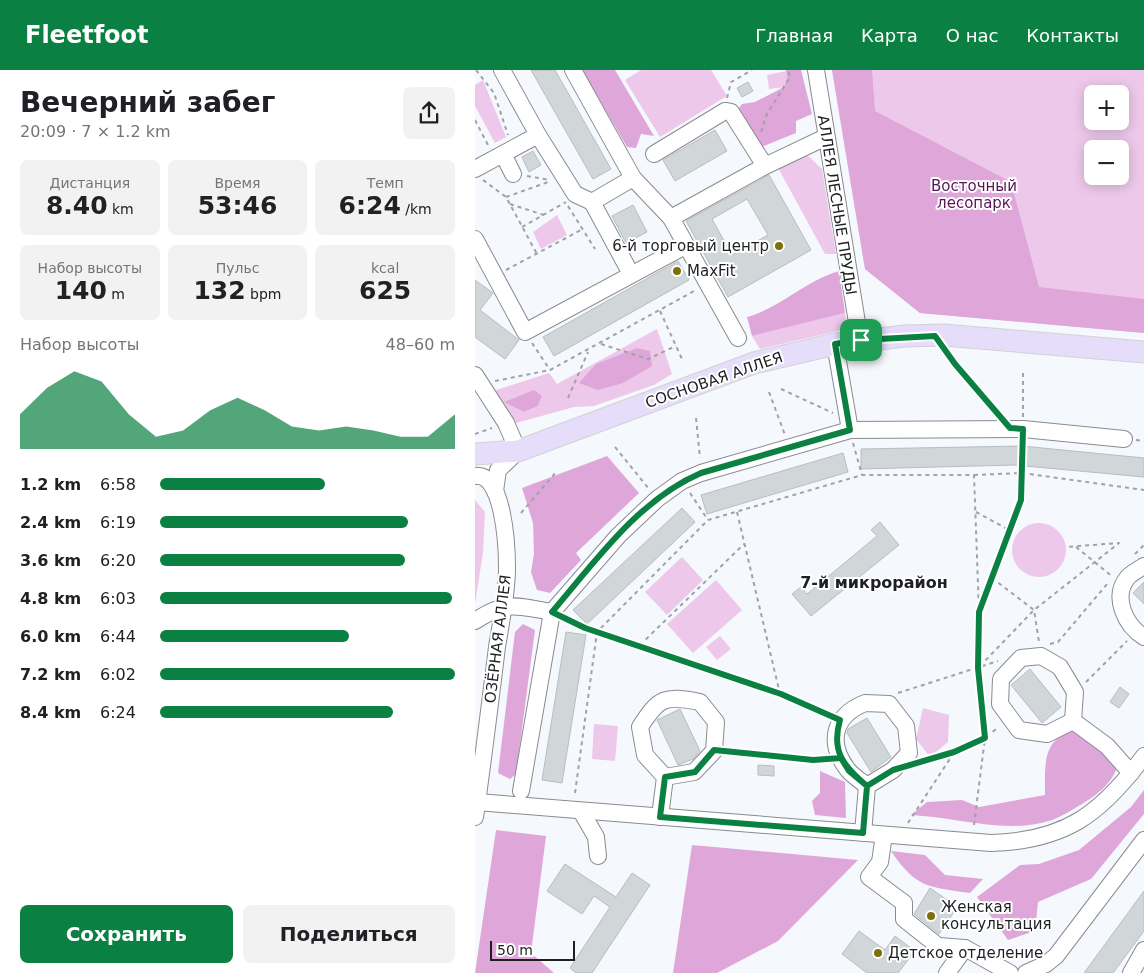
<!DOCTYPE html>
<html lang="ru">
<meta charset="utf-8">
<style>
body{margin:0;font-family:"DejaVu Sans",sans-serif;background:#f2f2f2;color:#202124;height:100vh;display:flex;flex-direction:column;font-size:19px;white-space:nowrap}
*{box-sizing:border-box;margin:0}
p{font-size:16px;color:#757577}
.icon{flex:none;width:28px;height:28px;fill:none;stroke:currentColor;stroke-width:2;stroke-linecap:round;stroke-linejoin:round}
.map{position:relative;flex:1;overflow:hidden}
.sheet{display:flex;flex-direction:column;background:#fff;width:475px}
.sheet>*{flex:none}
.controls{position:absolute;left:609px;top:15px;display:grid;gap:10px}
.controls a{display:grid;place-items:center;width:45px;height:45px;border-radius:8px;background:#fff;box-shadow:0 2px 12px #0003;font-size:25px}
.scale{position:absolute;left:15px;bottom:12px;width:85px;box-sizing:border-box;padding-left:5px;border:2px solid #1e1f21;border-top:0;font-size:14px;line-height:18px;white-space:nowrap;color:#1e1f21;-webkit-text-stroke:4px #fff;paint-order:stroke}
.pin{position:absolute;display:grid;place-items:center;width:42px;height:42px;color:#fff;margin:-21px;border-radius:10px;box-shadow:0 2px 8px #0006}
.round{display:grid;place-items:center;flex:none;width:52px;height:52px;border-radius:8px;background:#f2f2f2}
.head{display:flex;align-items:center;justify-content:space-between;height:85px;padding:0 20px}
h1{font-size:28px;font-weight:800;line-height:38px}
.figures{display:grid;grid-template-columns:repeat(3,1fr);gap:8px;height:85px;padding:5px 20px}
.figures div{display:grid;align-content:center;border-radius:8px;background:#f2f2f2;text-align:center}
.figures b{font-size:25px;font-weight:800}
.figures small{font-size:14px;font-weight:400}
.figures p{font-size:14px}
.chart{height:140px;padding:10px 20px}
.chart p{display:flex;justify-content:space-between}
.chart svg{width:100%;height:90px;margin-top:5px;fill:#0b8043;opacity:.7}
.button{display:flex;gap:10px;margin-top:auto;padding:10px 20px}
.button a{flex:1;height:58px;border-radius:8px;background:#0b8043;color:#fff;font-size:20px;font-weight:800;line-height:58px;text-align:center}
.button a+a{background:#f2f2f2;color:#202124}
ul{padding:0 20px;list-style:none;font-size:16px}
li{display:grid;grid-template-columns:80px 60px 1fr;align-items:center;height:38px}
li i{height:12px;border-radius:6px;background:#0b8043}
header{display:flex;align-items:center;gap:30px;box-sizing:border-box;height:70px;padding:0 25px;background:#0b8043;color:#fff}
header strong{font-size:24px}
nav{display:flex;gap:28px;margin-inline-start:auto;font-size:18px}
main{display:flex;flex:1;min-height:0}
.map>svg:first-child{display:block}
.green{fill:#edc8ea;fill-rule:evenodd}
.forest{fill:#dfa6da}
.building{fill:#d1d6d9;stroke:#b8bdc0;fill-rule:evenodd}
.lines{fill:none;stroke-linecap:round;stroke-linejoin:round}
.minor-casing{stroke:#898b90;stroke-width:18}
.major-casing{stroke:#d2d2d3;stroke-width:23}
.path{stroke:#a0a2a6;stroke-width:2;stroke-dasharray:4 4;stroke-linecap:butt}
.minor{stroke:#fff;stroke-width:16}
.major{stroke:#e5ddfa;stroke-width:21}
.route-casing{stroke:#fff;stroke-width:10}
.route{stroke:#0b8043;stroke-width:6}
.poi-dot{fill:#7e6f0d;stroke:#fff;stroke-width:2}
.labels{text-anchor:middle;dominant-baseline:central;stroke-width:4;stroke-linejoin:round;paint-order:stroke}
.park-label{font-size:15px;fill:#571555;stroke:#fff}
.street-label{font-size:15px;fill:#1e1f21;stroke:#fff}
.poi-label{font-size:15px;fill:#1e1f21;stroke:#fff;text-anchor:start}
.neighbourhood-label{font-size:16px;font-weight:bold;fill:#1e1f21;stroke:#fff}
</style>
<header>
<strong>Fleetfoot</strong>
<nav><a>Главная</a><a>Карта</a><a>О нас</a><a>Контакты</a></nav>
</header>
<main>
<section class="sheet">
<div class="head"><div><h1>Вечерний забег</h1><p>20:09 · 7 × 1.2 km</p></div><a class="round"><svg class="icon" aria-label="share" viewBox="0 0 24 24"><path d="M12 15V3M7 8l5-5 5 5M5 13v7h14v-7"/></svg></a></div>
<div class="figures">
<div><p>Дистанция</p><b>8.40<small> km</small></b></div>
<div><p>Время</p><b>53:46</b></div>
<div><p>Темп</p><b>6:24<small> /km</small></b></div>
</div>
<div class="figures">
<div><p>Набор высоты</p><b>140<small> m</small></b></div>
<div><p>Пульс</p><b>132<small> bpm</small></b></div>
<div><p>kcal</p><b>625</b></div>
</div>
<div class="chart"><p><span>Набор высоты</span>48–60 m</p>
<svg viewBox="0 0 160 44" preserveAspectRatio="none"><path d="M0 44V27L10 14L20 6L30 11L40 27L50 38L60 35L70 25L80 19L90 25L100 33L110 35L120 33L130 35L140 38L150 38L160 27V44z"/></svg>
</div>
<ul>
<li><b>1.2 km</b>6:58<i style="width:56%"></i></li>
<li><b>2.4 km</b>6:19<i style="width:84%"></i></li>
<li><b>3.6 km</b>6:20<i style="width:83%"></i></li>
<li><b>4.8 km</b>6:03<i style="width:99%"></i></li>
<li><b>6.0 km</b>6:44<i style="width:64%"></i></li>
<li><b>7.2 km</b>6:02<i style="width:100%"></i></li>
<li><b>8.4 km</b>6:24<i style="width:79%"></i></li>
</ul>
<div class="button"><a>Сохранить</a><a>Поделиться</a></div>
</section>
<div class="map">
<svg width="669" height="903" viewBox="0 0 669 903">
<rect width="100%" height="100%" fill="#f5f8fd"/>
<!-- green -->
<g class="green">
<polygon points="166,0 236,0 252,26 185,67 150,10"/>
<path d="M357,0h312v263l-224,-20 -55,-44zM618,24h27v27h-27zM618,79h27v27h-27z"/>
<polygon points="311,1 312,8 309,17 294,19 292,5"/>
<polygon points="8,10 31,67 20,73 0,36 0,15"/>
<polygon points="329,82 347,99 361,184 350,184 301,94"/>
<polygon points="82,145 92,165 66,179 58,162"/>
<polygon points="370,243 371,255 363,261 285,279 277,266"/>
<path d="M182,259l15,45 -18,11 -60,21 -20,1 -58,16 -10,-5 -16,-26 59,-19 8,11zM67,326l-4,10 -14,6 -19,-10 13,-5z"/>
<polygon points="0,430 10,442 8,482 0,534"/>
<circle cx="564" cy="480" r="27"/>
<polygon points="207,487 228,510 192,545 170,522"/>
<polygon points="241,510 267,540 218,583 192,554"/>
<polygon points="245,566 256,579 242,590 231,577"/>
<polygon points="448,638 474,645 473,672 455,687 441,669"/>
<polygon points="119,654 143,656 140,691 117,689"/>
</g>
<!-- forest -->
<g class="forest">
<polygon points="107,0 140,0 179,66 166,64 161,78 152,77"/>
<polygon points="311,0 326,0 337,44 321,51 321,63 279,80 260,43 267,34 280,32 309,17 312,8"/>
<polygon points="357,0 397,0 400,41 536,112 564,217 669,229 669,263 445,243 390,199"/>
<path d="M364,201l6,42 -93,23 -5,-19c33,-9 58,-36 92,-46z"/>
<polygon points="162,278 175,281 177,296 148,313 123,320 104,313 121,294"/>
<polygon points="59,320 67,326 63,336 49,342 29,332"/>
<polygon points="132,386 164,423 101,483 106,490 75,523 62,520 56,502 59,484 58,453 47,418"/>
<polygon points="48,554 60,560 41,704 35,709 23,703 40,562"/>
<path d="M607,658l37,34c-5,19 -20,32 -37,42 -9,5 -19,12 -30,16 -44,15 -96,-3 -141,-5l16,-13 35,-2 17,7 66,-12c0,-35 -3,-59 37,-67z"/>
<polygon points="345,701 370,712 371,748 340,745 337,731 345,723"/>
<polygon points="669,720 669,744 616,809 563,832 560,861 533,870 502,827 545,795 564,794 604,780 656,737"/>
<polygon points="21,760 71,766 56,883 79,903 0,903"/>
<polygon points="217,775 383,790 303,871 242,903 198,903"/>
<path d="M416,781l34,4 20,20 38,4 -13,14c-42,-6 -54,-5 -79,-42z"/>
</g>
<!-- building -->
<g class="building">
<polygon points="56,0 80,0 136,99 118,109"/>
<polygon points="273,12 278,21 267,27 262,18"/>
<polygon points="240,60 252,81 200,111 188,90"/>
<polygon points="58,81 66,95 54,102 47,87"/>
<path d="M294,105l42,75 -83,47 -42,-76zM272,129l21,36 -36,20 -20,-36z"/>
<polygon points="158,135 172,162 151,173 137,146"/>
<polygon points="203,191 214,210 79,286 68,267"/>
<polygon points="0,210 18,223 5,240 44,270 30,289 0,267"/>
<polygon points="547,376 669,388 669,407 539,395 386,399 386,379"/>
<polygon points="368,383 373,402 232,444 226,425"/>
<polygon points="207,438 220,452 112,554 98,540"/>
<polygon points="405,452 424,475 336,546 317,524 326,517 332,524 402,466 396,460"/>
<polygon points="669,512 669,534 658,523"/>
<polygon points="91,562 111,565 87,713 67,710"/>
<polygon points="555,599 586,637 567,653 536,615"/>
<polygon points="645,617 654,624 644,638 635,632"/>
<polygon points="205,639 225,681 218,689 203,695 182,650"/>
<polygon points="392,648 416,687 396,702 372,663 373,659"/>
<polygon points="283,695 299,696 299,706 283,705"/>
<polygon points="90,794 141,827 157,803 175,815 117,903 101,903 95,898 135,837 119,826 107,844 72,821"/>
<polygon points="455,818 475,832 472,837 479,842 464,864 439,844"/>
<polygon points="669,821 669,861 638,903 609,903"/>
<polygon points="384,861 410,880 420,866 440,881 423,903 392,903 367,884"/>
</g>
<g class="lines">
<defs>
<g id="minor">
<polyline points="27,0 63,65 100,124 117,132 158,108"/>
<polyline points="98,0 158,108 196,148 263,268"/>
<polyline points="341,0 385,271"/>
<polyline points="28,84 38,104"/>
<polyline points="179,84 250,41 256,42 290,96"/>
<polyline points="0,99 63,65"/>
<polyline points="117,132 156,204"/>
<polyline points="196,148 290,96 351,67"/>
<polyline points="0,169 50,262 210,176"/>
<polyline points="360,274 375,360"/>
<polyline points="0,305 31,353 43,381 23,400 20,421"/>
<path d="M0,406c29,-4 32,72 32,92 0,26 -6,54 -10,79 -7,57 -14,114 -22,170"/>
<path d="M669,496c-5,3 -12,7 -16,11 -17,20 -2,49 16,60"/>
<path d="M0,551c31,-21 42,-15 77,-9"/>
<polygon points="566,586 585,597 600,622 598,651 572,664 544,660 525,634 526,609 546,588"/>
<path d="M390,633l24,1 17,22 3,27 -16,17 -26,16c-6,-5 -14,-10 -19,-16 -21,-27 -15,-54 17,-67z"/>
<polyline points="598,651 632,676 656,703"/>
<polyline points="46,721 77,542 143,466 182,429 207,411 226,403 375,360 548,359 649,369"/>
<path d="M2,732l514,41c74,-2 110,-29 153,-87"/>
<polyline points="106,741 121,767 123,786"/>
<path d="M185,747l5,-40 -20,-22 -5,-28c19,-30 25,-32 60,-25l16,20 -2,29 -20,21 -29,5"/>
<polyline points="388,763 392,716"/>
<polyline points="409,765 405,792 394,807 429,833 429,849 463,876 490,878 535,903"/>
<polyline points="472,903 490,878"/>
<polyline points="551,903 571,894 581,886 669,770"/>
<polyline points="656,903 669,880"/>
</g>
<polyline id="major" points="0,384 43,381 279,293 360,274 430,266 469,265 669,282"/>
</defs>
<!-- minor casing -->
<use href="#minor" class="minor-casing"/>
<!-- major casing -->
<use href="#major" class="major-casing"/>
<!-- path -->
<g class="path">
<polyline points="1,0 19,23 33,65"/>
<polyline points="252,28 256,12 277,0"/>
<polyline points="0,50 14,77"/>
<polyline points="286,62 292,44 315,7 313,0"/>
<polyline points="52,106 75,110"/>
<polyline points="8,110 31,127 62,184"/>
<polyline points="31,127 76,111"/>
<polyline points="35,134 69,145"/>
<polyline points="93,136 120,179"/>
<polyline points="47,157 91,132"/>
<polyline points="31,200 106,160"/>
<polyline points="185,241 207,289"/>
<polyline points="57,273 75,300"/>
<polyline points="126,274 173,289 201,276"/>
<polyline points="471,281 480,294 523,345"/>
<polyline points="20,311 75,300 221,220"/>
<polyline points="306,319 358,343"/>
<polyline points="294,322 310,365"/>
<polyline points="93,328 113,282"/>
<polyline points="548,347 548,302"/>
<polyline points="221,348 225,388"/>
<polyline points="0,364 17,358"/>
<polyline points="661,370 669,371"/>
<polyline points="378,373 387,405"/>
<polyline points="140,377 174,419"/>
<polyline points="499,405 547,403 669,420"/>
<polyline points="215,423 233,450"/>
<polyline points="262,442 305,624"/>
<polyline points="501,442 536,461"/>
<polyline points="46,443 82,401"/>
<polyline points="601,477 638,507"/>
<polyline points="660,484 669,475"/>
<polyline points="517,508 559,540 564,572"/>
<polyline points="90,548 110,558 305,624 353,645"/>
<polyline points="575,574 583,572 633,513"/>
<polyline points="165,575 269,474"/>
<polyline points="505,596 559,540 644,473 591,477"/>
<polyline points="611,612 652,571"/>
<polyline points="423,623 523,591"/>
<polyline points="254,682 338,690 351,689"/>
<path d="M444,692c29,-8 56,-16 80,-35"/>
<polyline points="100,723 122,562 233,450 387,405 499,405 504,542"/>
<polyline points="433,753 478,684"/>
<polyline points="499,755 510,668 503,597 504,542 546,430 548,371"/>
</g>
<!-- minor -->
<use href="#minor" class="minor"/>
<!-- major -->
<use href="#major" class="major"/>
</g>
<g class="lines">
<defs>
<path id="route" d="M386,270l-26,4 15,86 -149,43c-63,27 -106,89 -149,139l33,16 196,66 59,26c-9,31 3,46 27,66l-4,47 -203,-16 5,-40 30,-5 19,-22 99,10 28,-2 8,13 18,15 26,-16 61,-18 31,-14 -7,-70 1,-56 42,-112 2,-71 -13,-1 -55,-64 -20,-28 -74,4"/>
</defs>
<!-- route casing -->
<use href="#route" class="route-casing"/>
<!-- route -->
<use href="#route" class="route"/>
</g>
<!-- markers -->
<g class="poi-dot">
<circle cx="304" cy="176" r="5"/>
<circle cx="202" cy="201" r="5"/>
<circle cx="456" cy="846" r="5"/>
<circle cx="403" cy="883" r="5"/>
</g>
<g class="labels">
<!-- park labels -->
<g class="park-label">
<text x="499" y="116">Восточный<tspan x="499" dy="17">лесопарк</tspan></text>
</g>
<!-- street labels -->
<g class="street-label">
<text transform="translate(362 135) rotate(81)">АЛЛЕЯ ЛЕСНЫЕ ПРУДЫ</text>
<text transform="translate(239 310) rotate(-19)">СОСНОВАЯ АЛЛЕЯ</text>
<text transform="translate(23 569) rotate(-83)">ОЗЁРНАЯ АЛЛЕЯ</text>
</g>
<!-- poi labels -->
<g class="poi-label">
<text x="294" y="176" text-anchor="end">6-й торговый центр</text>
<text x="212" y="201">MaxFit</text>
<text x="466" y="837">Женская<tspan x="466" dy="17">консультация</tspan></text>
<text x="413" y="883">Детское отделение</text>
</g>
<!-- neighbourhood labels -->
<g class="neighbourhood-label">
<text x="399" y="512">7-й микрорайон</text>
</g>
</g>
</svg>
<div class="controls">
<a>+</a>
<a>−</a>
</div>
<div class="scale">50 m</div>
<div class="pin" style="left:386px;top:270px;background:#1e9e55"><svg class="icon" aria-label="arrive" viewBox="0 0 24 24"><path d="M6 21V4h12l-3 4 3 4H6"/></svg></div>
</div>
</main>
